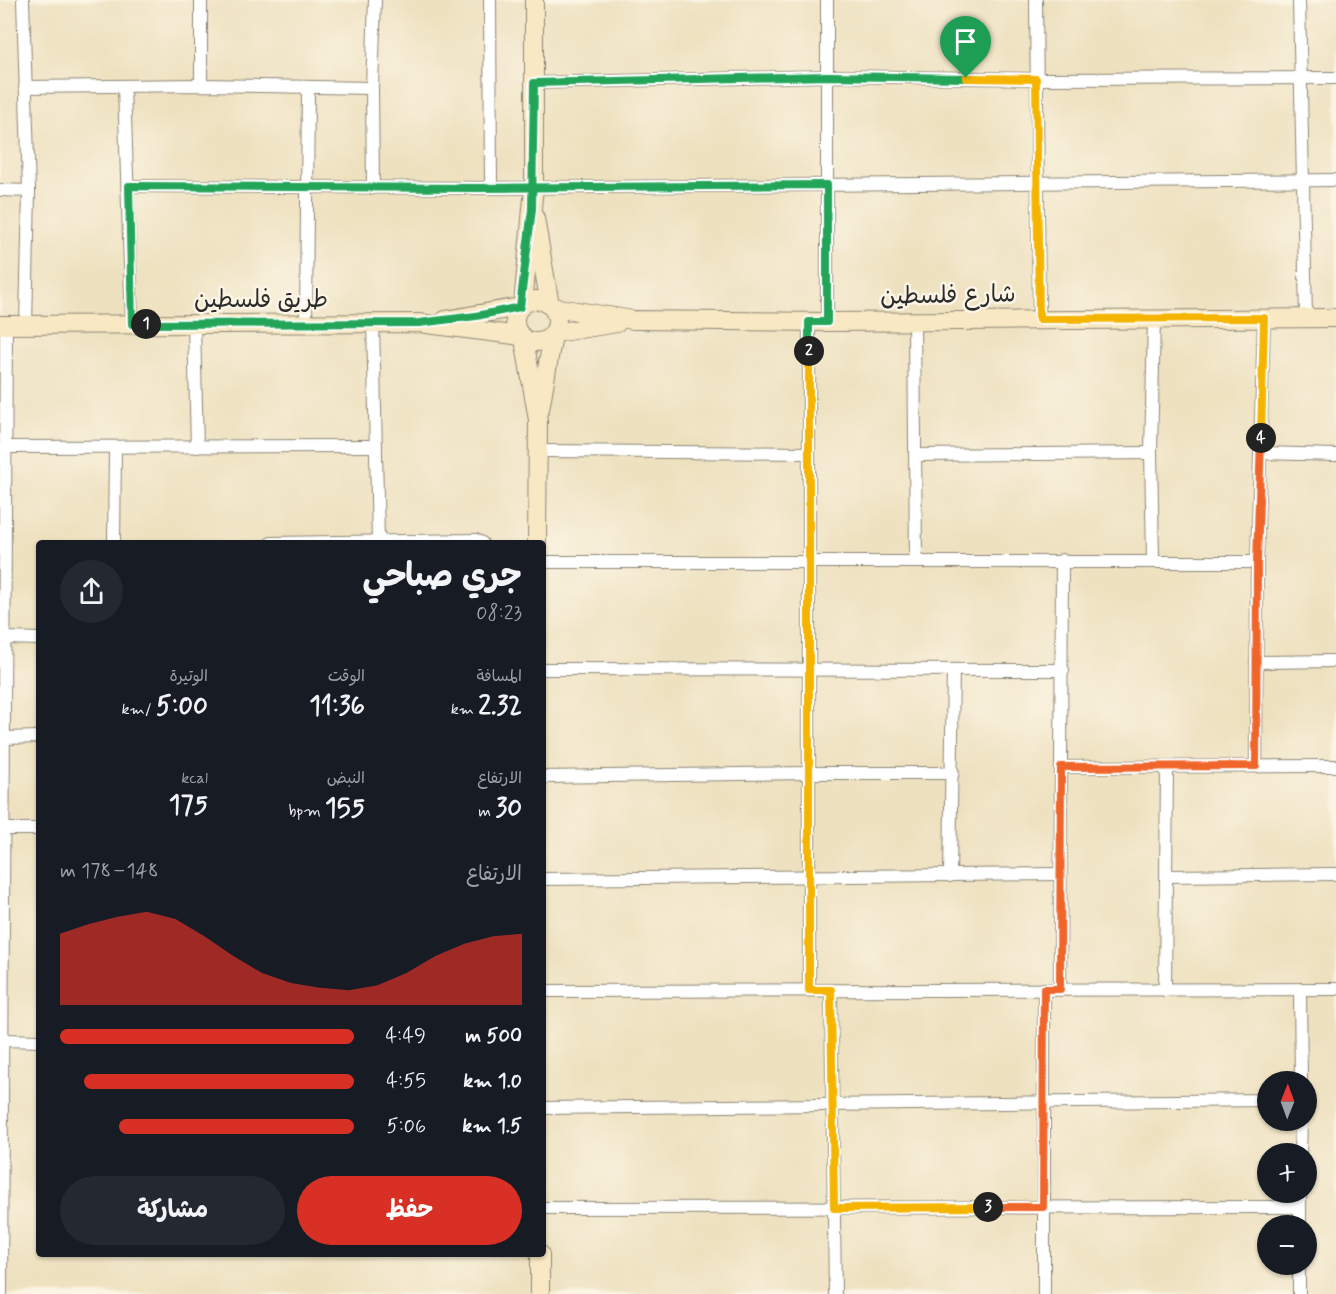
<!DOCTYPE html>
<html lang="ar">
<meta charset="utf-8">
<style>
body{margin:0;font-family:Mynerve,"Playpen Sans Arabic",sans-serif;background:#242831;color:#f1f3f6;direction:rtl;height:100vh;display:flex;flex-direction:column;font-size:22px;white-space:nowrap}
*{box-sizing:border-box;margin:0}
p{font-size:20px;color:#9ea1a6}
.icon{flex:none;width:33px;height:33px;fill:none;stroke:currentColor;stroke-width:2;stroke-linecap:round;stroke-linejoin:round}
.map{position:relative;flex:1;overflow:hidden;direction:ltr}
.details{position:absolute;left:36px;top:540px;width:510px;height:717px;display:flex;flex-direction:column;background:#171b24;border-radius:6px;box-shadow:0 2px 4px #0004;direction:rtl}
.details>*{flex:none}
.needle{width:39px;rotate:1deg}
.buttons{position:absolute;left:1257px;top:1071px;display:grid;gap:12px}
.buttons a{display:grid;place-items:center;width:60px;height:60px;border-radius:50%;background:#171b24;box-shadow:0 2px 4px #0004;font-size:30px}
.pin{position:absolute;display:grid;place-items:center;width:51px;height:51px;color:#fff;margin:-62px -26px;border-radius:50% 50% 50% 0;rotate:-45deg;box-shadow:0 0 6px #0007}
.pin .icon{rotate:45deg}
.km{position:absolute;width:30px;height:30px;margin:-15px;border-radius:50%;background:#222;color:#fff;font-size:16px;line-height:30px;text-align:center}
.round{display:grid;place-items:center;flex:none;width:63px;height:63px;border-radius:32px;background:#242831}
.overview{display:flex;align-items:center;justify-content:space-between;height:102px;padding:0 24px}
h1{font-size:33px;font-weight:700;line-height:45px}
.stats{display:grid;grid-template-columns:repeat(3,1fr);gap:9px;height:102px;padding:6px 24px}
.stats div{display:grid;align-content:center}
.stats b{font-size:26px;font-weight:700}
.stats small{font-size:16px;font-weight:400}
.stats p{font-size:16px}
.chart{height:168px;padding:12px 24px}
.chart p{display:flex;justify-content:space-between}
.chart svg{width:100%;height:108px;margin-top:6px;fill:#d93025;opacity:.7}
.button{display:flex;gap:12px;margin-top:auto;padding:12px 24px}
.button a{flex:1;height:69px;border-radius:36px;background:#d93025;color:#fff;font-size:24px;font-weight:700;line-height:69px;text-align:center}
.button a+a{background:#242831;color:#f1f3f6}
ul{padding:0 24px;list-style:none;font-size:20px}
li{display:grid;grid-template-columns:96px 72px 1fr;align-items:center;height:45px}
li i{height:15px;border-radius:8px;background:#d93025}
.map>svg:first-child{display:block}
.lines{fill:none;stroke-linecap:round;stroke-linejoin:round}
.street-casing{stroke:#8c8676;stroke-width:14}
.secondary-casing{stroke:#8c8676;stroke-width:20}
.street{stroke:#fff;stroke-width:12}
.secondary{stroke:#f8e8c3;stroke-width:18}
.split-1-casing{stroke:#fff;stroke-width:12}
.split-2-casing{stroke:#fff;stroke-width:12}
.split-3-casing{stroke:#fff;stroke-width:12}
.split-4-casing{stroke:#fff;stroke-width:12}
.split-5-casing{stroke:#fff;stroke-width:12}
.split-1{stroke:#22a559;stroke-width:8}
.split-2{stroke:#22a559;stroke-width:8}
.split-3{stroke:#f5b400;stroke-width:8}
.split-4{stroke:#f0652b;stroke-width:8}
.split-5{stroke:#f5b400;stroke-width:8}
.labels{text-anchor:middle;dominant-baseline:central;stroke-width:5;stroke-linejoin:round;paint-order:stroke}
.street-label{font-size:24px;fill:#2b2b2b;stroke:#fcf5e5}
</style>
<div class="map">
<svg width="1336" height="1294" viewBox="0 0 1336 1294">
<rect width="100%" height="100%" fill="#fcf5e5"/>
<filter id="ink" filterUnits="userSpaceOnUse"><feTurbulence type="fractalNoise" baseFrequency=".0167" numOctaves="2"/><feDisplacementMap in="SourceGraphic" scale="12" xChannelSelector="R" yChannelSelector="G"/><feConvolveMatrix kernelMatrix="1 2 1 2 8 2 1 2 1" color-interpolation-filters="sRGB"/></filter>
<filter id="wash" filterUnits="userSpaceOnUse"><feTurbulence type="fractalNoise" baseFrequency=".008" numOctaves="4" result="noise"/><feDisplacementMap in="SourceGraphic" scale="24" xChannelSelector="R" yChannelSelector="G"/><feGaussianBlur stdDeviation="1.35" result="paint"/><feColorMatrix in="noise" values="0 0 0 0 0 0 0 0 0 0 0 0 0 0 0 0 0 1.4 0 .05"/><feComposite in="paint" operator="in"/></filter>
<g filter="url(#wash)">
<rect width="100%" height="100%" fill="#eee1c0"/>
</g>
<g filter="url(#ink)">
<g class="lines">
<defs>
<g id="street">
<polyline points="23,0 29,191 26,325"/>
<polyline points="490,0 491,188 1336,180"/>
<polyline points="827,0 827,322"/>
<polyline points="1036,0 1039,319"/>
<polyline points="1299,0 1306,318"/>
<polyline points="534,83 827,76 1036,79 1336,78"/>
<polyline points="201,85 201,0"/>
<polyline points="25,87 201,85 372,88"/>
<polyline points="124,87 132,324"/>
<polyline points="129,186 491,188"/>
<polyline points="373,188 372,88 375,0"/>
<polyline points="0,190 29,191"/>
<polyline points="914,321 916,561"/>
<polyline points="373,323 378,540"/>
<polyline points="194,324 197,447"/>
<polyline points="306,324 308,87"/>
<polyline points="7,447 376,446"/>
<polyline points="537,451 809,453"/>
<polyline points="1260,453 1336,455"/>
<polyline points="916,455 1151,453"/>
<polyline points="114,543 115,448"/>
<polyline points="271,543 476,540 482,543"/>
<polyline points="1153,560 1151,453 1154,319"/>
<polyline points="543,562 1257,562"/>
<polyline points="6,638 39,639"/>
<polyline points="1256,662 1336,661"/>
<polyline points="543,669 1063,670"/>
<polyline points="5,738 39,737"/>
<polyline points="1256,766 1257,562 1264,318"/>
<polyline points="1061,767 1336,766"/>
<polyline points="543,777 809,773 953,773"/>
<polyline points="4,829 39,829"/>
<polyline points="950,876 953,670"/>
<polyline points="1167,876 1336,874"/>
<polyline points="543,879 1060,874"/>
<polyline points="1060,989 1062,560"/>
<polyline points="809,990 809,322"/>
<polyline points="831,990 835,1294"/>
<polyline points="1165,990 1167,767"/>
<polyline points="1300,990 1301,1082"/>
<polyline points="543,991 1336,989"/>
<polyline points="3,1040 39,1041"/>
<polyline points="543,1108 1268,1100"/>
<polyline points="1300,1154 1301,1120"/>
<polyline points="543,1208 1300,1207"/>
<polyline points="1300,1226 1300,1192"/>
<polyline points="1,1294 6,325"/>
<polyline points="1044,1294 1044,989"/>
<polyline points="1299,1294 1299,1264"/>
</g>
<g id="secondary">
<polyline points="535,218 550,305"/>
<circle cx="536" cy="321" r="21"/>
<polyline points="523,305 534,187 534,0"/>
<polyline points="552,307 633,320 827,322 1336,318"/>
<polyline points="445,320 520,307"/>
<polyline points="0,325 419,323 521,336"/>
<polyline points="555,333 617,323"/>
<polyline points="524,339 538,420 537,543"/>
<polyline points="540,409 553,335"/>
<polyline points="540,1254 540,1294"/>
</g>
</defs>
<!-- street casing -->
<use href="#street" class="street-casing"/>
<!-- secondary casing -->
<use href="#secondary" class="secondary-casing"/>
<!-- street -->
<use href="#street" class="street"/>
<!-- secondary -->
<use href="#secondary" class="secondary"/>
</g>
</g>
<g class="lines" filter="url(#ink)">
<defs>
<polyline id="split-1" points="146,324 419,323 476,316 520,307 532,209 534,83 827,76 966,78"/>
<polyline id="split-2" points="146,324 132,324 129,186 475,188 827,185 827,322 809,322 809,351"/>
<polyline id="split-3" points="809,351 809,990 831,990 834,1208 988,1207"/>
<polyline id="split-4" points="988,1207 1043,1207 1044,989 1060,989 1061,767 1256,766 1257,562 1261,438"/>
<polyline id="split-5" points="966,78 1036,79 1039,319 1264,318 1261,438"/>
</defs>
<!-- split-1 casing -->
<use href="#split-1" class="split-1-casing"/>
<!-- split-2 casing -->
<use href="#split-2" class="split-2-casing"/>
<!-- split-3 casing -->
<use href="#split-3" class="split-3-casing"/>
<!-- split-4 casing -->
<use href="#split-4" class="split-4-casing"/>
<!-- split-5 casing -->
<use href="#split-5" class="split-5-casing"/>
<!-- split-1 -->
<use href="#split-1" class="split-1"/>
<!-- split-2 -->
<use href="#split-2" class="split-2"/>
<!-- split-3 -->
<use href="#split-3" class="split-3"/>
<!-- split-4 -->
<use href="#split-4" class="split-4"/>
<!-- split-5 -->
<use href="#split-5" class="split-5"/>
</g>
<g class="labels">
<!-- street labels -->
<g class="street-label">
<text transform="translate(948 296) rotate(-1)">شارع فلسطين</text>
<text x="261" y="300">طريق فلسطين</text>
</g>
</g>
</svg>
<div class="buttons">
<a><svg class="needle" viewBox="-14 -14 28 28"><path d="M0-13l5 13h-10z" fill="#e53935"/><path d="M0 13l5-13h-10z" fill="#9ea1a6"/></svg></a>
<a>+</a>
<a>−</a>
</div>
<div class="pin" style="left:966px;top:78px;background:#1e9e55"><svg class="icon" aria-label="arrive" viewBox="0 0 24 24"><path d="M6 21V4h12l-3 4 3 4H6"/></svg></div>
<b class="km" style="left:146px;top:324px">1</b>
<b class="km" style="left:809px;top:351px">2</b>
<b class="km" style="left:988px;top:1207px">3</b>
<b class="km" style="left:1261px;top:438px">4</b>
<section class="details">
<div class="overview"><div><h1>جري صباحي</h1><p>08:23</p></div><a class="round"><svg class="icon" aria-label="share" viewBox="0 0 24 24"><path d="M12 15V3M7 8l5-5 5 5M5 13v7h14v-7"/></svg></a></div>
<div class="stats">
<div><p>المسافة</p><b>2.32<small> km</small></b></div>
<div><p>الوقت</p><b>11:36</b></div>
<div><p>الوتيرة</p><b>5:00<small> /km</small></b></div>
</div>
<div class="stats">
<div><p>الارتفاع</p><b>30<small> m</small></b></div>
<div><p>النبض</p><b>155<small> bpm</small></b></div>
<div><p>kcal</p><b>175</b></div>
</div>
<div class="chart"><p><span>الارتفاع</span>148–178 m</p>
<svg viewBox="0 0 160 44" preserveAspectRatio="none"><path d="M0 44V15L10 11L20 8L30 6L40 9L50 16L60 24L70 31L80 35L90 37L100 38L110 36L120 31L130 24L140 19L150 16L160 15V44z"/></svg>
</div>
<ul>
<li><b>500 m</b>4:49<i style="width:100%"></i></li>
<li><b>1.0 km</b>4:55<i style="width:92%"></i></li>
<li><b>1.5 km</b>5:06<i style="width:80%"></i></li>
</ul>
<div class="button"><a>حفظ</a><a>مشاركة</a></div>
</section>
</div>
